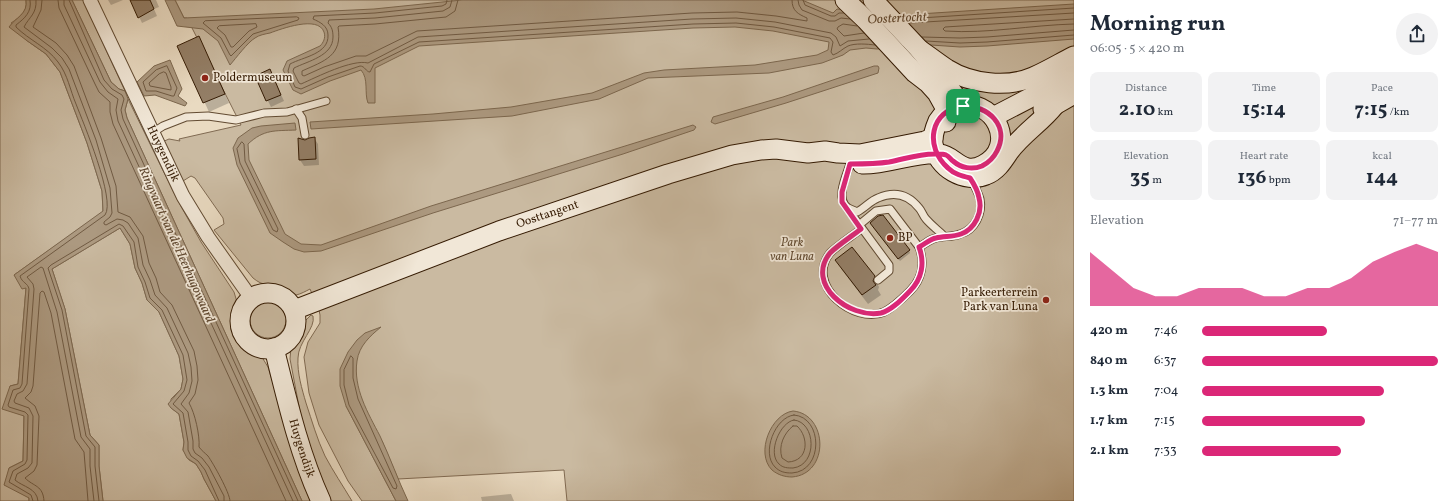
<!DOCTYPE html>
<meta charset="utf-8">
<style>
body{margin:0;font-family:Vollkorn,serif;background:#f2f2f3;color:#1f2937;height:100vh;display:flex;flex-direction:column;font-size:15px;white-space:nowrap}
*{box-sizing:border-box;margin:0}
p{font-size:13px;color:#747a83}
.icon{flex:none;width:22px;height:22px;fill:none;stroke:currentColor;stroke-width:2;stroke-linecap:round;stroke-linejoin:round}
.map{position:relative;flex:1;overflow:hidden}
.side{display:flex;flex-direction:column;background:#fff;width:380px}
.side>*{flex:none}
.pin{position:absolute;display:grid;place-items:center;width:34px;height:34px;color:#fff;margin:-17px;border-radius:8px;box-shadow:0 2px 6px #0006}
.round{display:grid;place-items:center;flex:none;width:42px;height:42px;border-radius:21px;background:#f2f2f3}
.headline{display:flex;align-items:center;justify-content:space-between;height:68px;padding:0 16px}
h1{font-size:22px;font-weight:700;line-height:30px}
.metrics{display:grid;grid-template-columns:repeat(3,1fr);gap:6px;height:68px;padding:4px 16px}
.metrics div{display:grid;align-content:center;border-radius:8px;background:#f2f2f3;text-align:center}
.metrics b{font-size:20px;font-weight:700}
.metrics small{font-size:11px;font-weight:400}
.metrics p{font-size:11px}
.chart{height:112px;padding:8px 16px}
.chart p{display:flex;justify-content:space-between}
.chart svg{width:100%;height:72px;margin-top:4px;fill:#db2777;opacity:.7}
ul{padding:0 16px;list-style:none;font-size:13px}
li{display:grid;grid-template-columns:64px 48px 1fr;align-items:center;height:30px}
li i{height:10px;border-radius:5px;background:#db2777}
main{display:flex;flex:1;min-height:0}
.map>svg:first-child{display:block}
.green{fill:#cabaa1;stroke:#806a52}
.water{fill:#ac9980;stroke:#7c674e}
.shadow{fill:#0003}
.lines{fill:none;stroke-linecap:round;stroke-linejoin:round}
.shore{stroke:#705a42;stroke-width:1}
.building{fill:#937e66;stroke:#351b03}
.lane-casing{stroke:#624b32;stroke-width:9}
.street-casing{stroke:#624b32;stroke-width:15}
.secondary-casing{stroke:#351b03;stroke-width:21}
.lane{stroke:#f1e7d7;stroke-width:7}
.street{stroke:#f1e7d7;stroke-width:13}
.secondary{stroke:#f1e7d7;stroke-width:19}
.route-casing{stroke:#fff;stroke-width:8}
.route{stroke:#db2777;stroke-width:5}
.poi-dot{fill:#8f2418;stroke:#f1e7d7;stroke-width:1.5}
.labels{text-anchor:middle;dominant-baseline:central;stroke-width:3.5;stroke-linejoin:round;paint-order:stroke}
.poi-label{font-size:12px;fill:#351b03;stroke:#f1e7d7;text-anchor:start}
.street-label{font-size:12px;fill:#351b03;stroke:#f1e7d7}
.park-label{font-size:12px;font-style:italic;fill:#624b32;stroke:#f1e7d7}
.water-label{font-size:13px;font-style:italic;fill:#5f472f;stroke:#f1e7d7}
</style>
<main>
<div class="map">
<svg width="1074" height="501" viewBox="0 0 1074 501">
<rect width="100%" height="100%" fill="#e9dac1"/>
<filter id="stains"><feTurbulence type="fractalNoise" baseFrequency=".005" numOctaves="4"/><feColorMatrix values="0 0 0 0 .2 0 0 0 0 .09 0 0 0 0 .02 0 0 0 .5 -.17"/></filter>
<radialGradient id="worn" r=".72"><stop offset=".6" stop-color="#630" stop-opacity="0"/><stop offset="1" stop-color="#630" stop-opacity=".3"/></radialGradient>
<!-- green -->
<g class="green">
<path d="M0,0h26c2,12 -6,17 -15,23l15,17 20,14 14,18 27,71 15,48 1,21 -89,63 12,13 -8,96 -8,2 14,29 -1,46 -14,7 20,30v3h-29z"/>
<polygon points="72,0 83,0 125,91 119,89 111,82"/>
<path d="M175,0h899v501h-507l-3,-31 -166,9 -16,-38 -36,-35 50,95h-34l-14,-20 -29,-56 -10,-32 -5,-36 4,-15 12,-19v-8l-1,-5 -9,-21c-4,2 -9,5 -14,6 -7,0 -11,-5 -17,-7 -12,-5 -15,-1 -26,-10l-39,-48 10,-6 -1,-6 -28,-40 -4,-2 -8,5 -21,-39 7,-3 11,2 -1,-2 62,-14 -54,-107h-3z"/>
<polygon points="128,99 178,201 201,242 234,292 237,302 234,316 236,330 243,342 260,354 268,367 288,432 314,501 302,501 127,118 125,110"/>
<polygon points="120,228 130,244 135,268 142,283 147,300 159,312 179,356 183,379 181,389 171,399 171,408 179,414 184,442 183,450 189,460 196,464 201,472 204,479 216,501 103,501 99,466 99,445 90,435 65,309 52,269"/>
<circle cx="268" cy="320" r="18"/>
<path d="M311,315l2,1c3,12 -15,26 -15,42 -1,15 4,31 8,45 6,18 11,36 19,53 8,15 18,30 27,45h-24l-26,-79 -12,-63 1,-12 13,-25z"/>
</g>
<!-- water -->
<g class="water">
<path d="M26,0h46l39,82 8,7 6,2 3,8 -3,11 2,8 175,383h-86l-12,-22 -3,-7 -5,-8 -9,-6 -4,-8 1,-8 -5,-28 -8,-6 -3,-4 13,-15 2,-10 -4,-23 -20,-44 -12,-12 -5,-17 -7,-15 -5,-24 -10,-16 -68,41 13,40 25,126 9,10v21l4,35h-74v-3l-25,-13 5,-17 14,-7 1,-45 -22,-7 8,-23 8,-2 8,-96 -4,1 -8,-14 89,-64 -1,-20 -15,-48 -27,-71 -14,-18 -20,-14 -17,-13c7,-10 19,-13 17,-27z"/>
<path d="M165,0h10l9,18 190,-9 88,-9h340l31,13 4,-4 66,6 171,-11v35l-87,7 -27,1 -29,-2 -54,4 -11,-1 -16,2 -7,5 -21,8 -53,10 -121,5 -49,21 -87,17 -201,13 -1,-7 123,-8 78,-7 81,-14 52,-20 20,-3 91,-5 62,-10 11,-5 1,-8 -56,-11 -38,-4 -42,1 -274,18 -44,22v35h-7c-4,-10 1,-24 -7,-33l-31,11 -29,13 -8,-4 -10,-20 4,-9 33,-15c3,-3 6,-8 4,-14 -6,-17 -43,-3 -54,1 -5,1 -11,2 -15,5 -7,4 -19,20 -25,27l-12,-24 -15,-12 -26,-3z"/>
<polygon points="170,60 182,89 178,96 187,103 185,106 155,95 144,96 137,82 154,66"/>
<polygon points="874,66 878,66 879,68 878,73 786,103 715,124 711,122 713,117 783,97"/>
<path d="M295,123l1,7c-21,1 -32,-1 -48,14l1,16 36,74 16,10 20,1 110,-39 262,-81 3,2 -2,3 -71,24 -190,59 -112,38 -17,1 -10,-3 -11,-7 -13,-9 -33,-68 -4,-17 5,-10 14,-10 9,-2z"/>
<path d="M381,327c-11,9 -22,19 -24,34 -4,27 11,52 23,75 10,21 18,44 28,65h-12l-50,-95 -6,-20v-17l8,-17 9,-12 8,-7z"/>
<path d="M793,411c35,3 37,63 -1,66 -7,0 -14,-2 -20,-7 -17,-17 -1,-56 21,-59z"/>
</g>
<!-- shadow -->
<g class="shadow">
<polygon points="108,0 123,0 111,5"/>
<polygon points="131,0 156,0 159,7 154,9 157,16 142,23"/>
<polygon points="199,37 229,103 209,112 179,46"/>
<polygon points="270,71 284,101 271,107 256,77"/>
<polygon points="314,138 318,144 319,165 304,166 300,160 306,141"/>
<polygon points="872,226 909,250 910,253 900,261"/>
<polygon points="837,260 874,277 879,287 878,290 881,295 868,304 842,270"/>
<polygon points="511,494 514,501 482,501 481,497"/>
</g>
<g class="lines">
<!-- shore -->
<g class="shore">
<path d="M30,0c2,12 -5,18 -14,25v2c13,13 31,20 42,35 10,13 12,28 18,42 7,18 40,96 29,111l-85,61c2,7 8,7 9,13l-7,95 -2,4 -7,2 -5,15 1,2 16,5 3,3 -1,45 -2,4 -12,7 -4,11 22,13 2,6"/>
<path d="M36,0c1,14 -7,17 -12,27l28,21 10,10 7,11 27,71 14,48 2,25 -2,4 -6,5v2l2,1 11,-6 6,1 5,3 10,15 5,27 7,15 5,15 12,13 21,45 3,14 1,14 -3,12 -8,11 7,8 5,29v8l2,4 7,5 7,9 15,29v5"/>
<path d="M42,0l-1,10 -8,17 23,16 11,12 7,11 27,72 15,48 2,26 12,5 13,19 6,27 7,15 4,14 12,13 22,46 3,15 1,14 -3,14 -6,9c6,10 11,33 10,44 3,4 6,6 9,9 5,7 22,37 22,45"/>
<polyline points="58,0 59,8 95,84 99,92 110,102 110,112 113,124 286,501"/>
<polyline points="64,0 64,5 100,82 108,92 118,99 116,110 118,121 293,501"/>
<polyline points="69,0 104,80 112,89 122,95 124,99 121,110 123,119 298,501"/>
<path d="M447,0l-1,4 -4,2 -67,7 -61,3 -1,3c7,3 15,7 15,16 1,19 -25,22 -38,29l-2,7 7,16 6,2 27,-12 32,-11c5,0 6,6 10,6l4,-8 45,-22 274,-18 43,-1 38,4 56,11 3,4 -2,10 2,3c6,-2 9,-6 15,-9 7,-3 19,-2 27,-1"/>
<path d="M452,0l-2,7 -7,4 -68,7 -46,2 -1,3c4,4 5,8 5,14 0,19 -25,24 -39,31l-1,3 6,12 2,1c16,-7 51,-25 67,-21l50,-26 274,-18 44,-1 39,4 56,11 5,4 4,9 8,-5 21,-2"/>
<path d="M458,0l-3,11 -9,6 -71,7 -36,2 -1,1c5,29 -14,34 -36,44v4l2,1 20,-9 32,-11h10l51,-25 275,-18 45,-1 39,4 31,5v-3c-9,-4 -15,-7 -15,-18"/>
<polyline points="798,0 799,5 802,10 829,21 835,21 841,18 850,19"/>
<polyline points="803,0 805,5 831,16 835,16 839,13 844,13"/>
<polygon points="297,17 299,18 298,20 253,34 231,56 230,55 221,38 203,23 205,21"/>
<polyline points="905,19 1074,8"/>
<path d="M1074,19l-129,8 -2,2 2,2c43,3 86,-6 129,-7"/>
<polyline points="909,23 1074,13"/>
<polygon points="256,24 257,27 249,31 233,47 231,47 225,35 217,28 219,26"/>
<polyline points="857,26 843,24 838,27 837,29 844,36 864,33"/>
<polyline points="922,37 960,38 987,37 1074,30"/>
<polyline points="926,41 960,43 987,42 1074,35"/>
<polygon points="167,66 177,88 174,96 172,96 156,91 146,91 143,82 156,70"/>
<polygon points="164,72 166,73 171,87 171,90 150,86 149,83 159,74"/>
<polygon points="242,142 244,144 245,161 278,229 277,232 273,230 240,163 237,149"/>
<polygon points="351,356 353,358 353,378 358,399 397,486 396,489 393,488 349,405 344,385 344,370"/>
<path d="M794,415c29,2 30,56 -2,58 -7,0 -12,-1 -17,-6 -14,-14 0,-50 19,-52z"/>
<path d="M794,420c22,2 24,45 -1,48 -5,0 -10,0 -14,-4 -12,-11 1,-42 15,-44z"/>
<path d="M793,426h4c12,11 12,35 -9,36l-6,-4c-4,-12 2,-25 11,-32z"/>
<path d="M38,501c-1,-13 -15,-14 -23,-21l2,-6 11,-6 4,-5 1,-47 -4,-8 -14,-5 -1,-2 3,-7 6,-3 4,-7 7,-95 -1,-5 -6,-7 14,-10 2,1 14,44 24,125 9,12v17l4,35"/>
<path d="M44,501c-1,-16 -10,-14 -19,-23l9,-7 3,-6 2,-49 -4,-10 -10,-8 6,-6 2,-6 7,-93 2,-2 2,1 7,21 24,126 9,13 4,49"/>
<polyline points="99,501 95,466 95,447 86,436 62,310 48,268 51,265 119,224 123,226 134,242 138,267 145,282 150,298 162,310 183,355 187,380 184,391 173,404 183,413 188,442 188,450 191,456 198,461 205,470 219,501"/>
</g>
</g>
<!-- building -->
<g class="building">
<polygon points="130,0 150,0 154,9 138,18"/>
<polygon points="199,36 225,94 203,103 177,46"/>
<polygon points="270,69 281,95 266,101 255,76"/>
<polygon points="315,137 316,159 299,160 298,138 305,140 309,138"/>
<polygon points="883,215 910,250 898,259 870,223 878,216"/>
<polygon points="852,247 875,276 873,281 876,285 862,295 835,260"/>
</g>
<g class="lines">
<defs>
<g id="lane">
<polyline points="296,109 302,118 305,135"/>
<polyline points="152,133 163,126 186,117 208,116 236,120 264,113 287,112 326,101"/>
<path d="M850,164c-4,12 -15,35 -2,44 2,1 6,2 9,4 8,-4 13,-11 21,-14 16,-7 30,-4 41,10 3,3 4,8 7,11 5,6 12,11 18,17"/>
<polyline points="847,208 889,265 889,271 878,280"/>
<path d="M859,225l17,-14 14,-2 29,38c6,16 3,32 -9,44 -8,8 -16,16 -26,21 -30,13 -79,-27 -54,-59 8,-8 22,-17 31,-24"/>
<path d="M919,247c6,-3 11,-8 17,-9 8,-2 17,-1 24,-4 15,-4 23,-21 20,-35 -2,-7 -6,-14 -9,-20"/>
</g>
<g id="street">
<path id="s1" d="M90,0l93,196 25,41 43,61"/>
</g>
<g id="secondary">
<polyline points="845,0 866,20 915,73 928,83 937,93 947,111 946,122"/>
<polyline points="873,0 920,50 963,106"/>
<path d="M920,50c9,6 18,13 27,19 24,15 60,19 86,8 14,-6 27,-14 41,-21"/>
<polyline points="1043,109 1055,105 1074,94"/>
<polyline points="993,117 1074,75"/>
<path d="M862,164c25,1 55,-13 78,-10 15,2 22,22 43,11 36,-18 12,-71 -29,-58 -7,3 -12,8 -16,14 -3,7 -6,15 -5,23 4,24 32,40 53,31 11,-4 17,-14 23,-23 13,-18 33,-30 46,-47"/>
<circle cx="268" cy="321" r="28"/>
<path id="s2" d="M294,310l205,-79 169,-57 64,-19 29,-5 15,-1 32,4 17,-2 13,2 22,1 65,-13 8,-3"/>
<path id="s3" d="M274,348c13,52 25,105 47,153"/>
</g>
</defs>
<!-- lane casing -->
<use href="#lane" class="lane-casing"/>
<!-- street casing -->
<use href="#street" class="street-casing"/>
<!-- secondary casing -->
<use href="#secondary" class="secondary-casing"/>
<!-- lane -->
<use href="#lane" class="lane"/>
<!-- street -->
<use href="#street" class="street"/>
<!-- secondary -->
<use href="#secondary" class="secondary"/>
</g>
<g class="lines">
<defs>
<path id="route" d="M963,106c-33,4 -39,41 -15,62 6,6 14,8 22,10 4,6 8,13 9,20 4,14 -4,31 -18,36 -8,3 -17,2 -25,4 -6,1 -11,6 -17,9 6,16 3,32 -9,44 -8,8 -18,19 -29,22 -32,6 -76,-29 -51,-60 8,-8 22,-17 31,-24l-19,-27v-10l8,-28c13,0 26,0 39,-2 16,-3 32,-9 48,-8 3,0 7,0 9,1 3,1 5,5 7,6 8,7 19,9 29,5 6,-3 12,-9 15,-15 13,-25 -9,-46 -34,-45"/>
</defs>
<!-- route casing -->
<use href="#route" class="route-casing"/>
<!-- route -->
<use href="#route" class="route"/>
</g>
<!-- markers -->
<g class="poi-dot">
<circle cx="205" cy="78" r="4"/>
<circle cx="890" cy="238" r="4"/>
<circle cx="1046" cy="300" r="4"/>
</g>
<g class="labels">
<!-- poi labels -->
<g class="poi-label">
<text x="213" y="78">Poldermuseum</text>
<text x="898" y="238">BP</text>
<text x="1038" y="293" text-anchor="end">Parkeerterrein<tspan x="1038" dy="14">Park van Luna</tspan></text>
</g>
<!-- street labels -->
<g class="street-label">
<text stroke="none"><textPath href="#s1" startOffset="170">Huygendijk</textPath></text>
<text stroke="none"><textPath href="#s2" startOffset="271">Oosttangent</textPath></text>
<text stroke="none"><textPath href="#s3" startOffset="104">Huygendijk</textPath></text>
</g>
<!-- park labels -->
<g class="park-label">
<text x="792" y="243">Park<tspan x="792" dy="14">van Luna</tspan></text>
</g>
<!-- water labels -->
<g class="water-label">
<text transform="translate(897 19) rotate(-3)">Oostertocht</text>
<text transform="translate(176 245) rotate(66)">Ringvaart van de Heerhugowaard</text>
</g>
</g>
<rect width="100%" height="100%" filter="url(#stains)"/>
<rect width="100%" height="100%" fill="url(#worn)"/>
</svg>
<div class="pin" style="left:963px;top:106px;background:#1e9e55"><svg class="icon" aria-label="arrive" viewBox="0 0 24 24"><path d="M6 21V4h12l-3 4 3 4H6"/></svg></div>
</div>
<section class="side">
<div class="headline"><div><h1>Morning run</h1><p>06:05 · 5 × 420 m</p></div><a class="round"><svg class="icon" aria-label="share" viewBox="0 0 24 24"><path d="M12 15V3M7 8l5-5 5 5M5 13v7h14v-7"/></svg></a></div>
<div class="metrics">
<div><p>Distance</p><b>2.10<small> km</small></b></div>
<div><p>Time</p><b>15:14</b></div>
<div><p>Pace</p><b>7:15<small> /km</small></b></div>
</div>
<div class="metrics">
<div><p>Elevation</p><b>35<small> m</small></b></div>
<div><p>Heart rate</p><b>136<small> bpm</small></b></div>
<div><p>kcal</p><b>144</b></div>
</div>
<div class="chart"><p><span>Elevation</span>71–77 m</p>
<svg viewBox="0 0 160 44" preserveAspectRatio="none"><path d="M0 44V11L10 22L20 33L30 38L40 38L50 33L60 33L70 33L80 38L90 38L100 33L110 33L120 27L130 17L140 11L150 6L160 11V44z"/></svg>
</div>
<ul>
<li><b>420 m</b>7:46<i style="width:53%"></i></li>
<li><b>840 m</b>6:37<i style="width:100%"></i></li>
<li><b>1.3 km</b>7:04<i style="width:77%"></i></li>
<li><b>1.7 km</b>7:15<i style="width:69%"></i></li>
<li><b>2.1 km</b>7:33<i style="width:59%"></i></li>
</ul>
</section>
</main>
